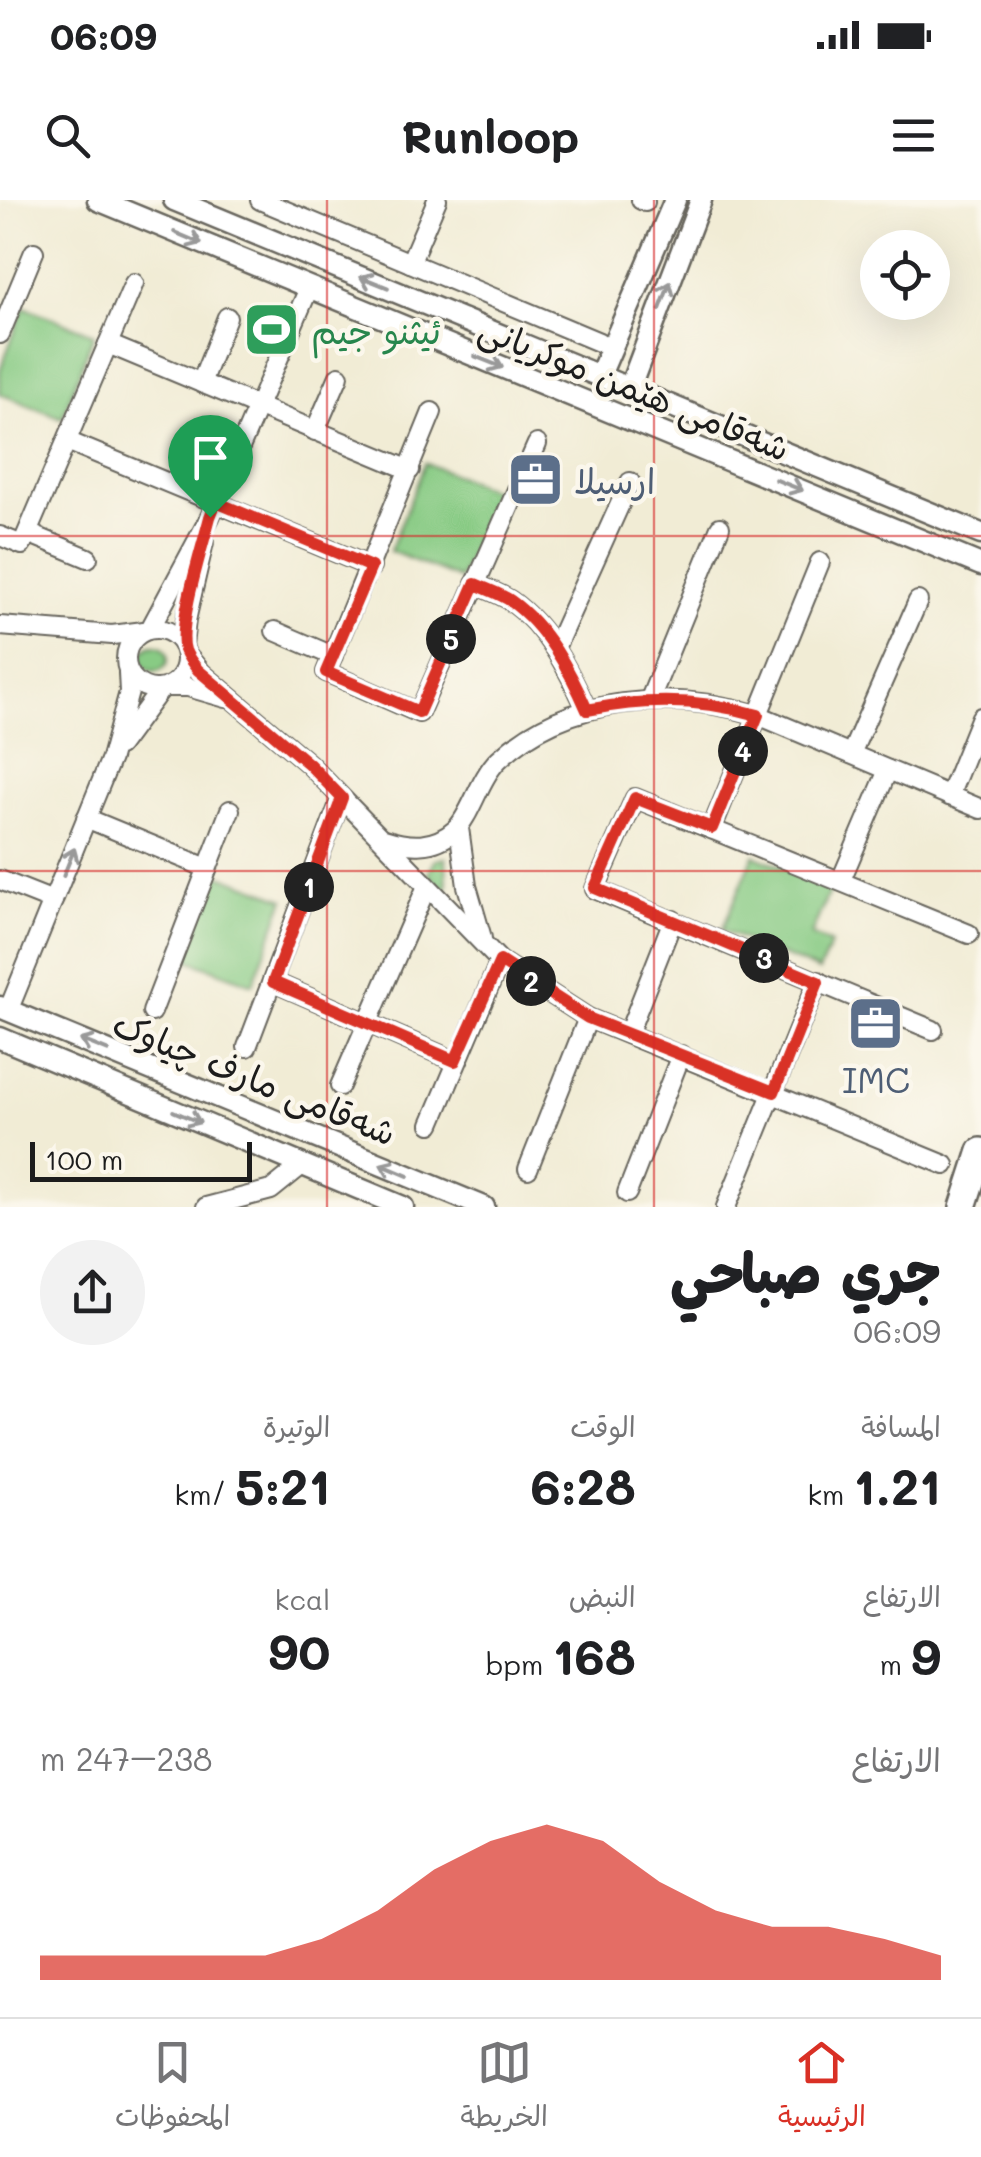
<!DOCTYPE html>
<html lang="ar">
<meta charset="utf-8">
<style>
body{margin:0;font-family:Mali,"Playpen Sans Arabic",sans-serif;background:#f2f2f2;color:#202124;direction:rtl;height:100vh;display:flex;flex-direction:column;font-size:38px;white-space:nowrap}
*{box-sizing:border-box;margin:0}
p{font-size:32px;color:#757577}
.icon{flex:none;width:55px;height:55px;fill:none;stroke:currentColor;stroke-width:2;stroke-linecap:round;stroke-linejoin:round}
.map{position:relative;height:1007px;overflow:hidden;direction:ltr}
.panel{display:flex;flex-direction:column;background:#fff;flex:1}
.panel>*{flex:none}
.controls{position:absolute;left:860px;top:30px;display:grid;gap:20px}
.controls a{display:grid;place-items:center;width:90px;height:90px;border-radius:50%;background:#fff;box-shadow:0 10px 40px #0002;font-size:50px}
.scale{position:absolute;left:30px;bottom:25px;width:222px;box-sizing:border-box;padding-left:10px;border:5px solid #1c1c1c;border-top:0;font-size:28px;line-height:35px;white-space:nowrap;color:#1c1c1c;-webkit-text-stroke:8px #fbf7ec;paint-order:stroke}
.pin{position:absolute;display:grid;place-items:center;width:85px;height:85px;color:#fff;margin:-102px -42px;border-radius:50% 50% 50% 0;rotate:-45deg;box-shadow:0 0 10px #0007}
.pin .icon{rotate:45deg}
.km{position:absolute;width:50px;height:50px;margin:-25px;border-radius:50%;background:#222;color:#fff;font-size:28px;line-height:50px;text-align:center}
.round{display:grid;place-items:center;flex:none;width:105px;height:105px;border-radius:52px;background:#f2f2f2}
.head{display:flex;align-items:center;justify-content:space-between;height:170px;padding:0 40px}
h1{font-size:55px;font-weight:800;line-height:75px}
.metrics{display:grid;grid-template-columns:repeat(3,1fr);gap:15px;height:170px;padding:10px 40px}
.metrics div{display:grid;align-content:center}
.metrics b{font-size:50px;font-weight:800}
.metrics small{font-size:28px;font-weight:400}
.metrics p{font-size:28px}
.chart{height:280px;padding:20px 40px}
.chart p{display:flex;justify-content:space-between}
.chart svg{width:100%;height:180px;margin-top:10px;fill:#d93025;opacity:.7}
.status{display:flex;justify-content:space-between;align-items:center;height:70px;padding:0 50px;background:#fff;direction:ltr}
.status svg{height:28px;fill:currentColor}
header{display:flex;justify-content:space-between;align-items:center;height:130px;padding:0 40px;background:#fff;font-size:45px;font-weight:800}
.tabs{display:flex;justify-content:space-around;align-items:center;height:140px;border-top:2px solid #e0e0e0;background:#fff;font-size:28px;color:#757577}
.tabs a{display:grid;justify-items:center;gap:5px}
.tabs .selected{color:#d93025}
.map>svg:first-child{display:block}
.grass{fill:#88cb84;stroke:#527450;stroke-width:2.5}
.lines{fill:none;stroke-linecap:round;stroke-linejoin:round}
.minor-casing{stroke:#67655d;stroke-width:22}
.tertiary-casing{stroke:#67655d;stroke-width:25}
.primary-casing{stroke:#67655d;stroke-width:30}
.minor{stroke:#fff;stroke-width:18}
.tertiary{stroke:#fff;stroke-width:20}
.primary{stroke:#fff;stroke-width:25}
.oneway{stroke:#999}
.route-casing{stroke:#fff;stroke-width:20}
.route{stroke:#d93025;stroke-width:12}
.grid{fill:none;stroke:#d62828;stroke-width:2.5;stroke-opacity:0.55}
.labels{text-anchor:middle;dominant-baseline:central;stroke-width:9;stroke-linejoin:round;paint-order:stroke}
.leisure-label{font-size:35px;fill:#27864d;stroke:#fbf7ec;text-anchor:start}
.street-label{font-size:35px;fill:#1c1c1c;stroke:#fbf7ec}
.service-label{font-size:35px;fill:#4e5e75;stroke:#fbf7ec;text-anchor:start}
</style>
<div class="status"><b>06:09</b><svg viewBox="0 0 49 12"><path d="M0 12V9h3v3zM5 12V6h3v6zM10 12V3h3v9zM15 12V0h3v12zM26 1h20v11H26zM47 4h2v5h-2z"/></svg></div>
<header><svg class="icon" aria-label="menu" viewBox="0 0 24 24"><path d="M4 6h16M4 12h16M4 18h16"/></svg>Runloop<svg class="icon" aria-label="search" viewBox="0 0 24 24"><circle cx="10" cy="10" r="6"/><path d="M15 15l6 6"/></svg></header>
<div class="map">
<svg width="981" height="1007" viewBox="0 0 981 1007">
<rect width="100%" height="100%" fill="#fbf7ec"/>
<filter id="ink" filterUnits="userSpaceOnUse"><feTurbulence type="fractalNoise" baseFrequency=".01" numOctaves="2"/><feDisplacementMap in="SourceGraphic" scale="20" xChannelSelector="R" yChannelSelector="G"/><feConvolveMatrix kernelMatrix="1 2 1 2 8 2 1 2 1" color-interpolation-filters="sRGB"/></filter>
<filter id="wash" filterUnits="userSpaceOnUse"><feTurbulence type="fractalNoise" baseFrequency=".0048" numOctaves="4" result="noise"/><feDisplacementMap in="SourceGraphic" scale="40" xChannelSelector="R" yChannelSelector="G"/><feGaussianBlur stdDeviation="2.25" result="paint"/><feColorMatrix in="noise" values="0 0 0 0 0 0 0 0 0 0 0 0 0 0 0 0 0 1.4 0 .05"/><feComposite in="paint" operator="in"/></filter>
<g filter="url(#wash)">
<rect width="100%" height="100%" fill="#f1ecd5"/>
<!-- grass -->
<g class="grass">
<polygon points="24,107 94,134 62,218 0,194 0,170"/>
<polygon points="425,263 495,291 460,379 390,351"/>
<circle cx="155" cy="458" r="13"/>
<polygon points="754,655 831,687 811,735 831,744 819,771 722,730"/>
<polygon points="446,658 447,687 443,689 428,674 435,660"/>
<polygon points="215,673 285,699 253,784 183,758"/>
</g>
</g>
<g filter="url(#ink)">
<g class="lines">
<defs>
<g id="minor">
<polyline points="260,0 599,142"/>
<polyline points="641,0 645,2"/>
<polyline points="410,63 437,0"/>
<polyline points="0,134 34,52"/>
<polyline points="108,144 410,270"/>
<polyline points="201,183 227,117"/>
<polyline points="432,212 326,472 419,513 537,244"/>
<polyline points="315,231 339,176"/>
<polyline points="67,241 371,367"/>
<polyline points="28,333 88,358"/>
<polyline points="0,336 22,345 134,83"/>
<path d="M475,384c11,5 26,10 36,17 36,26 58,70 76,109"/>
<polyline points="0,426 112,435 144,431"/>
<circle cx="156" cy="459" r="30"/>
<polyline points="150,429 210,317 309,88"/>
<polyline points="275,431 333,456"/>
<polyline points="183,445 186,420 204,342"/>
<polyline points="555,448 630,282"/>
<polyline points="186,454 203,474 309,564 500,761 588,818 945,965"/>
<polyline points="169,487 188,487 226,498"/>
<polyline points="650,499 720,327"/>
<polyline points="119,546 161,489"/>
<polyline points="851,554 918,401"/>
<polyline points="949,596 981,517"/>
<polyline points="86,618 207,668"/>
<polyline points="459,628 467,686 482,738"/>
<polyline points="712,628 820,362"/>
<path d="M384,639c25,8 50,10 71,-9 16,-14 24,-52 44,-71 68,-64 174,-70 259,-44l223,94"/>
<polyline points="0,680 53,701"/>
<polyline points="841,680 888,570"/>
<polyline points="273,782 455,861"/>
<polyline points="8,811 111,558 129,492 128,473"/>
<polyline points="152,812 230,610"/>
<polyline points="933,830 595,689 635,598 969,734"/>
<polyline points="628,834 673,720"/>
<polyline points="247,847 341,599"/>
<polyline points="340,886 427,686"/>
<polyline points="431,924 500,761"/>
<polyline points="528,969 588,818"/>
<polyline points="627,993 681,855"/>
<polyline points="206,1007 271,990 302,965"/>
<polyline points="726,1007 818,781"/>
</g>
<g id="tertiary">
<polyline points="98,0 981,365"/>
<polyline points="174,0 981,334"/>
<polyline points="600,175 675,0"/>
<polyline points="630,187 701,0"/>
<polyline points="0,807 484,1007"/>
<polyline points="0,838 403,1007"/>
</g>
<polyline id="primary" points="963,1007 981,951"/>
</defs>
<!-- minor casing -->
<use href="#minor" class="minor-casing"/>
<!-- tertiary casing -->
<use href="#tertiary" class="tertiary-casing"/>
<!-- primary casing -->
<use href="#primary" class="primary-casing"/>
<!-- minor -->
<use href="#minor" class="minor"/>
<!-- tertiary -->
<use href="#tertiary" class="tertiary"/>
<!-- primary -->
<use href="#primary" class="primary"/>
</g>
<!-- one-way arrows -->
<defs><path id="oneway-shaft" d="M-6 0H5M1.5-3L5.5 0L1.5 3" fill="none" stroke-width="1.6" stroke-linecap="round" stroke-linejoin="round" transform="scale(2.5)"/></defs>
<g class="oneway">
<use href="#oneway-shaft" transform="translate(188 38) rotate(23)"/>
<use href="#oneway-shaft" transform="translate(374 82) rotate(-158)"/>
<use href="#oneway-shaft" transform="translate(665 96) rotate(-69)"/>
<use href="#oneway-shaft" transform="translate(489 162) rotate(22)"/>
<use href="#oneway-shaft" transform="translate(789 285) rotate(22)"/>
<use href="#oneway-shaft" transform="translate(69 662) rotate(-68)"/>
<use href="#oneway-shaft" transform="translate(94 845) rotate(-158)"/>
<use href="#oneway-shaft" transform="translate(187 917) rotate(23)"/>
<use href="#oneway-shaft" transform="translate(394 970) rotate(-157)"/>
</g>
</g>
<g class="lines" filter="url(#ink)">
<defs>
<path id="route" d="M216,302l155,65 -45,105 93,40 56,-128c11,5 26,10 36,17 36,26 59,70 76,109 58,-12 114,-12 171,5l-46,113 -77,-30 -40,90 223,94 -44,110 -186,-74 -88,-57 -45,100 -182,-79 69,-184 -33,-34 -111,-94c-5,-6 -10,-12 -13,-20 -8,-24 18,-105 25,-133z"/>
</defs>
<!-- route casing -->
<use href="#route" class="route-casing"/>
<!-- route -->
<use href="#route" class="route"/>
</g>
<!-- grid -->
<path class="grid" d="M327,0v1007M654,0v1007M0,336h981M0,671h981"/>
<!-- icons -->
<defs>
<symbol id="stadium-square" viewBox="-11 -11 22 22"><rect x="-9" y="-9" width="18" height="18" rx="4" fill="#2e9e5b" stroke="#fbf7ec"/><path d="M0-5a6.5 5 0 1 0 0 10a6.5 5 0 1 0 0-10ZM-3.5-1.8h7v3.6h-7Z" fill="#fff"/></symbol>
<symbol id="office-square" viewBox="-11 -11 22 22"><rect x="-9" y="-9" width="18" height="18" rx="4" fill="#5c6f8a" stroke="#fbf7ec"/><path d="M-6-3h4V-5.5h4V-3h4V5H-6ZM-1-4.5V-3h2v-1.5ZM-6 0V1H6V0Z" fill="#fff"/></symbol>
</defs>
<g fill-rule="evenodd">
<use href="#stadium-square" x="240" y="98" width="63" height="63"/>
<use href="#office-square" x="504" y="248" width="63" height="63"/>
<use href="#office-square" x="844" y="792" width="63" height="63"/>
</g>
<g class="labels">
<!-- leisure labels -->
<g class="leisure-label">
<text x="311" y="130">ئيثنو جيم</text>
</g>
<!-- street labels -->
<g class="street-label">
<text transform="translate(635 187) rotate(22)">شەقامی هێمن موکریانی</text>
<text transform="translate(255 877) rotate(22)">شەقامی مارف چیاوک</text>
</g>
<!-- service labels -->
<g class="service-label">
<text x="574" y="280">ارسيلا</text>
<text x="876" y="879" text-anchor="middle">IMC</text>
</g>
</g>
</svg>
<div class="controls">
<a><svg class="icon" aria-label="locate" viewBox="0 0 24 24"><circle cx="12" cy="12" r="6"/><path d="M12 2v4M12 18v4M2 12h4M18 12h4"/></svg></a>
</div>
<div class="scale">100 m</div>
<div class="pin" style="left:210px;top:317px;background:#1e9e55"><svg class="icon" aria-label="arrive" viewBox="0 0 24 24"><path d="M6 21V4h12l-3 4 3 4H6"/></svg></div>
<b class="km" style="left:309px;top:687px">1</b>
<b class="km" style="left:531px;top:781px">2</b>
<b class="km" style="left:764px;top:758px">3</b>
<b class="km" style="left:743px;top:551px">4</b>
<b class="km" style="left:451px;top:439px">5</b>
</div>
<section class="panel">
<div class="head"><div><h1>جري صباحي</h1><p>06:09</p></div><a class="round"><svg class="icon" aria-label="share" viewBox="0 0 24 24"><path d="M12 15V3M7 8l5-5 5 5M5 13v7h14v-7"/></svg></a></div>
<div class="metrics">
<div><p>المسافة</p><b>1.21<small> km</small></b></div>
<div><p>الوقت</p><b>6:28</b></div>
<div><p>الوتيرة</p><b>5:21<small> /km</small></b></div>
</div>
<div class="metrics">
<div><p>الارتفاع</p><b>9<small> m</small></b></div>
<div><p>النبض</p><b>168<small> bpm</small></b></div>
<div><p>kcal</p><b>90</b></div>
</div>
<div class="chart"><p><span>الارتفاع</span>238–247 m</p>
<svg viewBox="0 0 160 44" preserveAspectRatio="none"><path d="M0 44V38L10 38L20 38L30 38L40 38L50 34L60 27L70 17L80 10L90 6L100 10L110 20L120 27L130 31L140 31L150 34L160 38V44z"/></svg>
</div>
</section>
<nav class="tabs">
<a class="selected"><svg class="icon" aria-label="home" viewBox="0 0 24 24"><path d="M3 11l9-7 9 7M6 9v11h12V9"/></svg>الرئيسية</a>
<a><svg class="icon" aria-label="map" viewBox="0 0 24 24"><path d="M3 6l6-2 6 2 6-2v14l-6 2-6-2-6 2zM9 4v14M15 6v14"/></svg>الخريطة</a>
<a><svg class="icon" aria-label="saved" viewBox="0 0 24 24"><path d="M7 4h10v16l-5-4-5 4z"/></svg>المحفوظات</a>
</nav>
